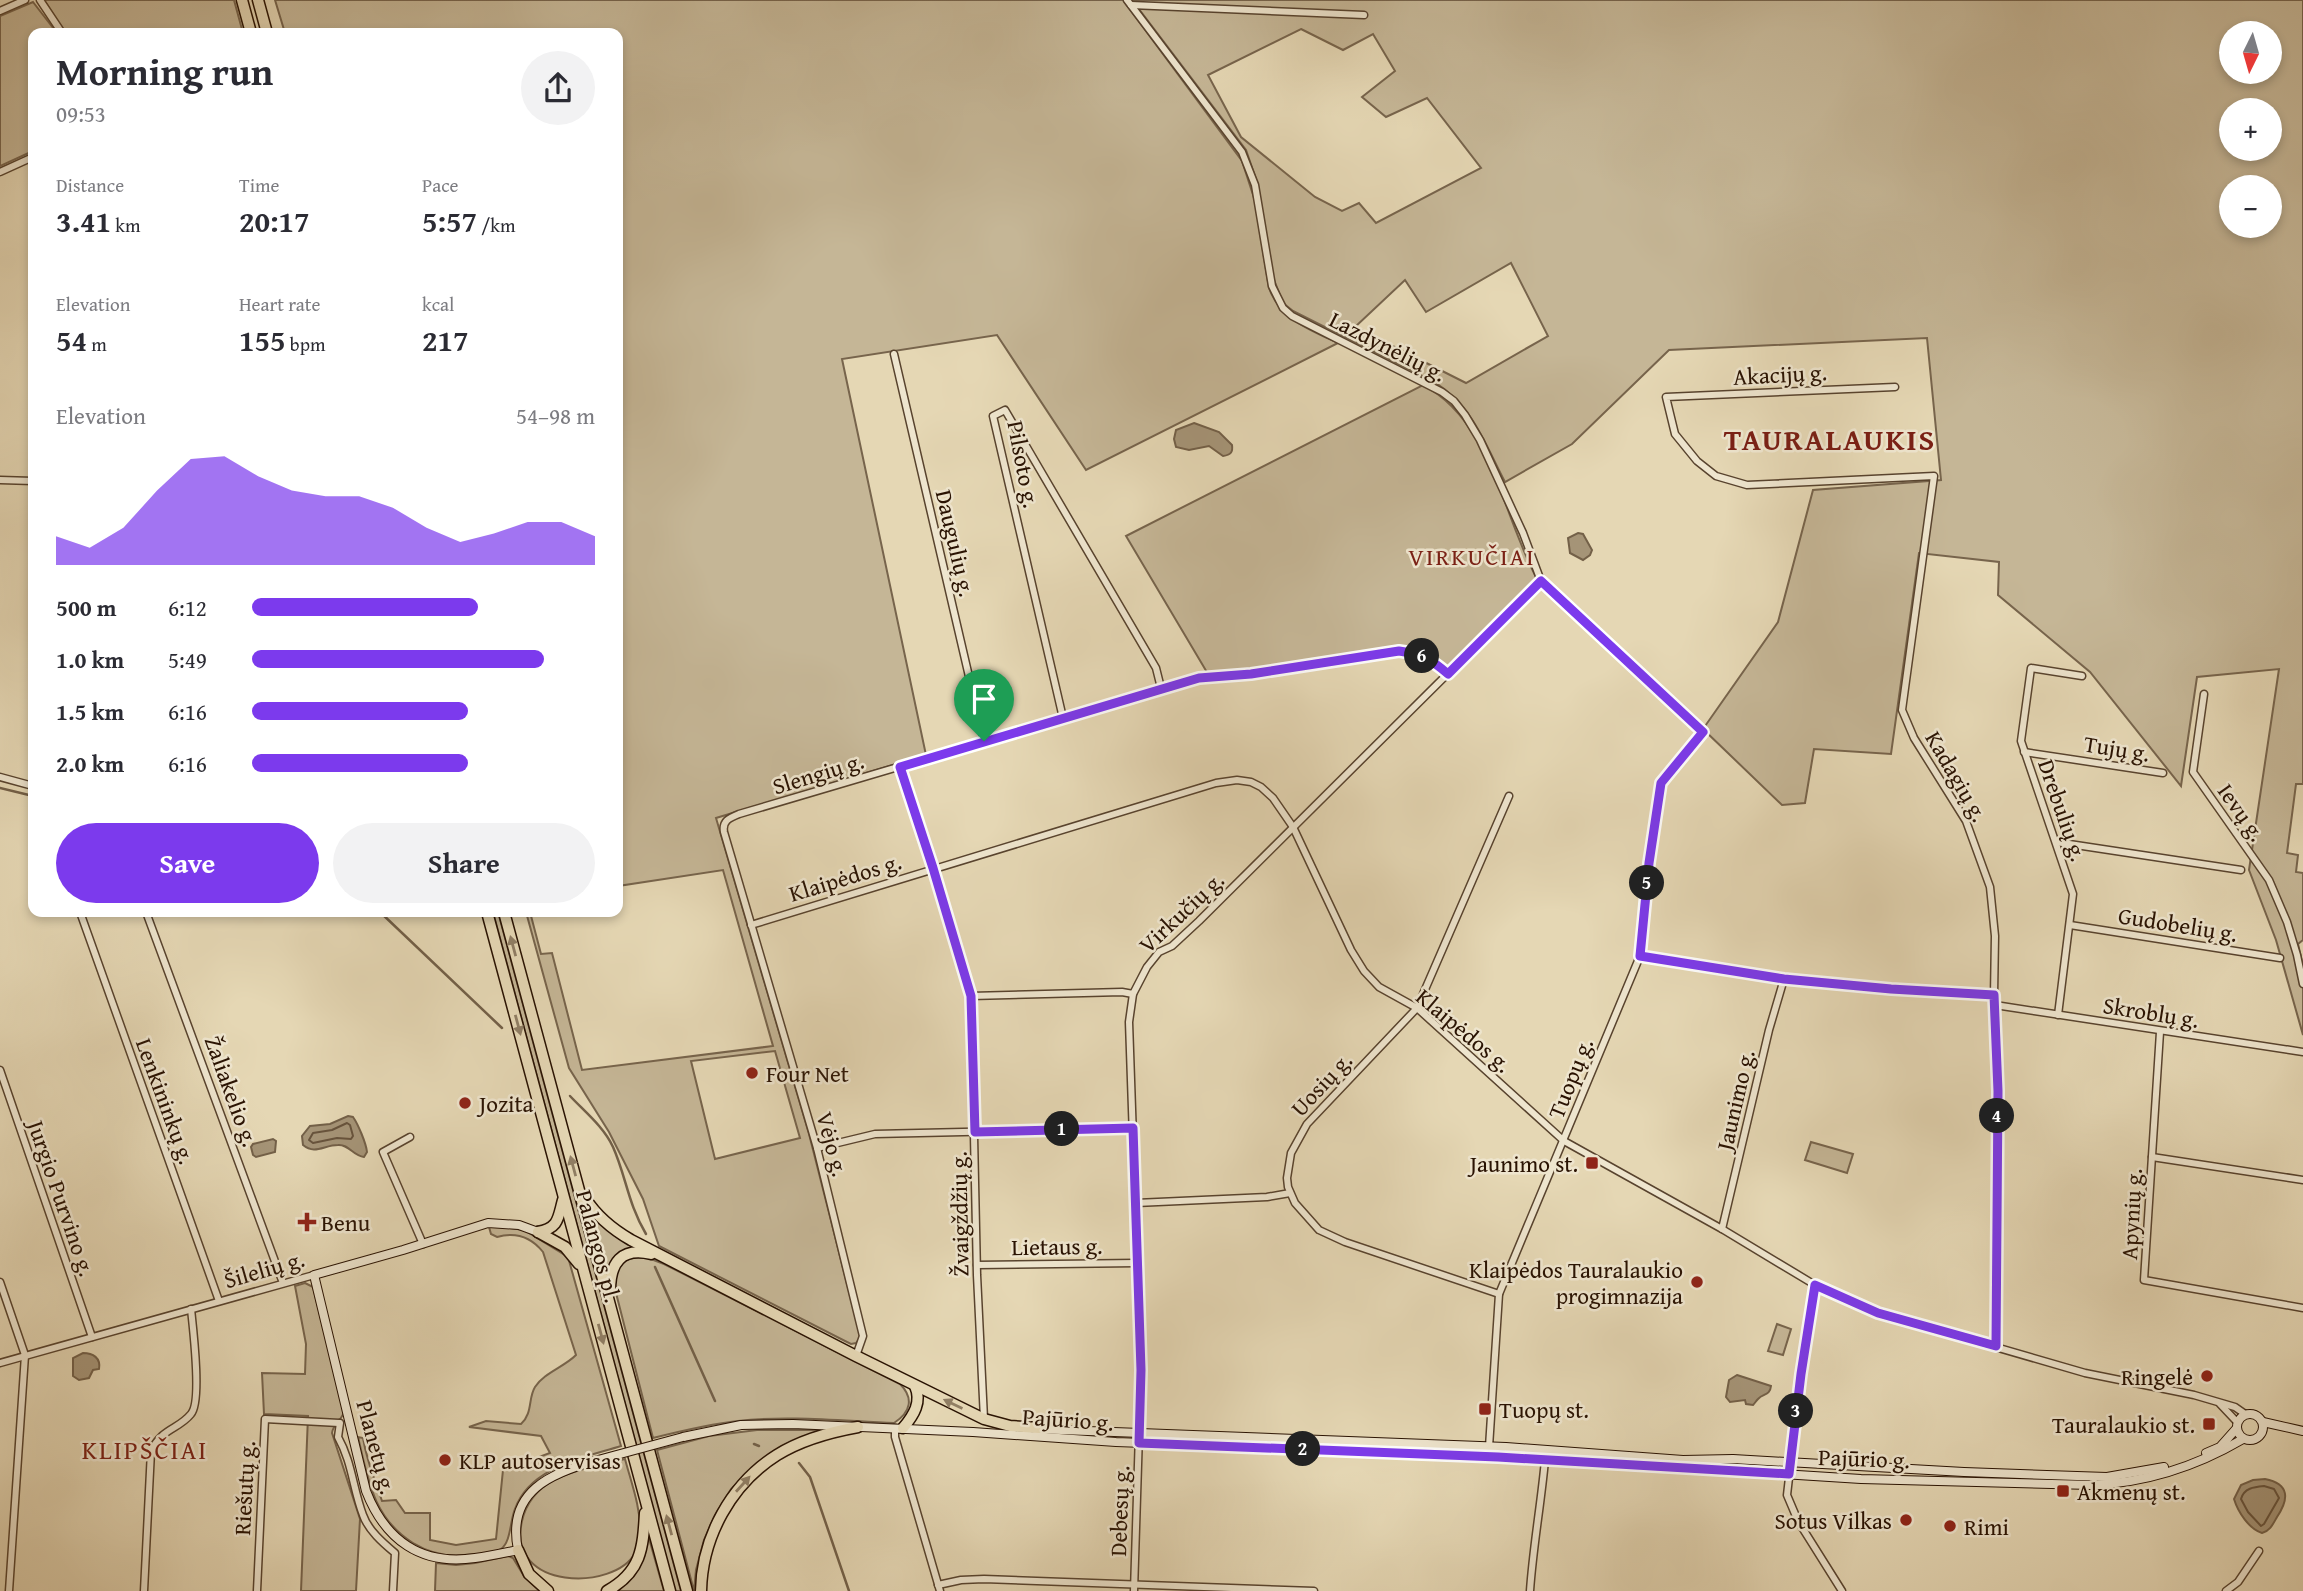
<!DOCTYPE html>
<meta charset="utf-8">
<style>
body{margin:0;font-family:"Gentium Book Plus",serif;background:#f2f2f3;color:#2b2b33;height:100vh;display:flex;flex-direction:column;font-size:26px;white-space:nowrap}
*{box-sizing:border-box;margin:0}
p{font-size:23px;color:#7c7c81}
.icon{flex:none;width:38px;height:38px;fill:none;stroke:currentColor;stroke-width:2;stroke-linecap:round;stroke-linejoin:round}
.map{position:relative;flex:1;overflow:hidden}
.sheet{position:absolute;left:28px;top:28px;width:595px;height:889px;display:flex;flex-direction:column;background:#fff;border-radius:14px;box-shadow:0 4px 10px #0003}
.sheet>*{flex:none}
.needle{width:46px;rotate:185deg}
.tools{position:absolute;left:2219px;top:21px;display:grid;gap:14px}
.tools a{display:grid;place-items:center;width:63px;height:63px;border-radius:50%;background:#fff;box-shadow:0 4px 10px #0003;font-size:35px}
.pin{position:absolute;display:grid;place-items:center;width:60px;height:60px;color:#fff;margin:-72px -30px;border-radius:50% 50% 50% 0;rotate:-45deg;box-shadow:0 0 7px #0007}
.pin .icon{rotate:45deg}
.km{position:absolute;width:35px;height:35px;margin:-18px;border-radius:50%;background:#222;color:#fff;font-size:19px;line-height:35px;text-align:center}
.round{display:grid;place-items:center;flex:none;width:74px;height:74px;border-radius:37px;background:#f2f2f3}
.overview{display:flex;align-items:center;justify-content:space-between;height:119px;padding:0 28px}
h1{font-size:38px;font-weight:600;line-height:52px}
.metrics{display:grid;grid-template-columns:repeat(3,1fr);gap:10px;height:119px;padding:7px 28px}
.metrics div{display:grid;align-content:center}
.metrics b{font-size:30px;font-weight:600}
.metrics small{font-size:19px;font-weight:400}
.metrics p{font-size:19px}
.chart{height:196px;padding:14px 28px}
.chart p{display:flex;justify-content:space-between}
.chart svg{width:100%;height:126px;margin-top:7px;fill:#7c3aed;opacity:.7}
.primary-button{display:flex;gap:14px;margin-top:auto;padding:14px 28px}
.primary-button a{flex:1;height:80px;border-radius:42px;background:#7c3aed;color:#fff;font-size:28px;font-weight:600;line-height:80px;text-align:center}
.primary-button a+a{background:#f2f2f3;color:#2b2b33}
ul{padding:0 28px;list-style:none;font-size:23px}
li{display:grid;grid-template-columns:112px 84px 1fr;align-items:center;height:52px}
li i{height:18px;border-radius:9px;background:#7c3aed}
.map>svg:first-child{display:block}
.green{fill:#c5b696;stroke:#77644c;stroke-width:2;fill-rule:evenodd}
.water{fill:#a59477;stroke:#736048;stroke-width:2}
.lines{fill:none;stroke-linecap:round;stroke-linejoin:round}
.shore{stroke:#67533c;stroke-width:2}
.stream{stroke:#736048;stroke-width:2.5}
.street-casing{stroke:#58432e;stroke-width:9}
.secondary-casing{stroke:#291202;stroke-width:10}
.highway-casing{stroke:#291202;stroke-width:13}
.street{stroke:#eee5ce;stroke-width:6}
.secondary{stroke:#eee5ce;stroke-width:8}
.highway{stroke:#e5d7b4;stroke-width:10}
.secondary-bridge-casing{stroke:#291202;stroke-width:10;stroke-linecap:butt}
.secondary-bridge{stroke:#eee5ce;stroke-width:8}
.oneway{fill:#907e64}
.route-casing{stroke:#fff;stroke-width:14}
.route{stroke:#7c3aed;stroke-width:9}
.poi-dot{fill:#8f2418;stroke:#eee5ce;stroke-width:2.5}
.labels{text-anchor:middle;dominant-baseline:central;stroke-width:5;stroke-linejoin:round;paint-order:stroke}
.street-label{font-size:23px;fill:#291202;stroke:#eee5ce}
.poi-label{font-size:23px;fill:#291202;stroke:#eee5ce;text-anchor:start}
.neighbourhood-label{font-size:24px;letter-spacing:2px;fill:#7a1f14;stroke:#eee5ce}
.quarter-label{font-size:26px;letter-spacing:2px;fill:#7a1f14;stroke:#eee5ce}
.district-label{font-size:30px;font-weight:bold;letter-spacing:2px;fill:#7a1f14;stroke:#eee5ce}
</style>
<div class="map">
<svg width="2303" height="1591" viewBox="0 0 2303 1591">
<rect width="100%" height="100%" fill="#e5d7b4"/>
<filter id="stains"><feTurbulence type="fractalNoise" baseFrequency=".00286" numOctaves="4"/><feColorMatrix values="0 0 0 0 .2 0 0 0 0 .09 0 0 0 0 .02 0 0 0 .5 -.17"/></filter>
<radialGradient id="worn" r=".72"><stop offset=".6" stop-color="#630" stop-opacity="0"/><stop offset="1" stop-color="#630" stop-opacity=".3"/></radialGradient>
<!-- green -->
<g class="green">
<polygon points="44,0 234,0 243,33 65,33"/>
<path d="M275,0h848l119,161 13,40 14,87c11,31 41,42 69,55l-252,127 -89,-135 -155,24 84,396 -210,63 93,316 50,197 1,7 -4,5 -5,1 -6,-3 -186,-95 -16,-47 -34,-67 -40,-64 -43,-156h4l11,42 11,-1 30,117 191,-24 -50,-176 -105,16v-853h-333zM775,1051l25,87 -85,21 -24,-98z"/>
<path d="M1132,0h1171v784h-7l-9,69 11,2 -2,17 7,1v67l-5,4 5,22v69l-27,-95 -27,-70 30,-201 -82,8 -16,109 -91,-114 -92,-77 1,-33 -80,-9 -28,201 -77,-5 -9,54 -23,2 -79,-76 75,-107 35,-132 128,-10 -14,-142 -258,12 -97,94 -67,38c-20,-38 -32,-75 -69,-99l-143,-72 -10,-8 -10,-26 -15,-92 -12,-35zM1301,29l42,21 30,-16 22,37 -33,26 24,20 41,-19 54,70 -105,55 -17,-20 -17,8 -27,-14 -74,-60 -33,-62zM2231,33h39v39h-39zM2231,110h39v39h-39zM2231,187h39v39h-39zM1511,263l37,73 -82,47 -111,-56 50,-47 21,32z"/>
<polygon points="33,2 57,33 33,33 33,151 0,166 0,16"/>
<path d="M1423,385c67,34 80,130 113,192l-1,5 -88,87 -28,-18 -23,-4 -118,20 -70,7 -82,-138z"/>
<polygon points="493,912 498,912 681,1591 675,1591"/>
<polygon points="1811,1142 1853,1154 1847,1173 1805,1160"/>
<polygon points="594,1218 618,1238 635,1247 607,1275 593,1219"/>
<path d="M495,1226l29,4 44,27 53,189c-38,12 -91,21 -106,63 -5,12 -4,33 -14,40 -10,6 -26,5 -37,6 -18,2 -36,-3 -51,-12 -40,-25 -45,-64 -55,-106l5,1c4,24 11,40 19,63l14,-1 9,13h25v27l26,5 40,-6 7,-69 47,-17 -9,-17 -72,-9 17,-6 35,3c12,-11 7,-26 14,-37 9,-14 29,-20 41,-32l-33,-103c-12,-15 -28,-20 -46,-15l-6,-3 -2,-7z"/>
<path d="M643,1256l21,8 236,120c14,14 11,28 -6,39 -51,-2 -105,-8 -156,-2 -29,3 -57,10 -85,17l-38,-149c-1,-22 6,-31 28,-33z"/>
<path d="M305,1283l8,4 31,124c-1,9 -11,12 -12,22l28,86 -4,72h-55l7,-175 -44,-2 -2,-41 43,1 1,-30 -11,-58z"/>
<polygon points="1777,1324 1791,1329 1783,1355 1768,1351"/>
<polygon points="757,1430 823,1430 751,1469 731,1489 715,1515 704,1540 696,1570 694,1591 657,1450 709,1436"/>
<path d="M625,1459c6,23 16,49 15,73 0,7 -3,14 -5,21 -20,38 -129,38 -113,-32 4,-18 16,-32 32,-41 21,-11 48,-15 71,-21z"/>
<polygon points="648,1535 664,1591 614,1591"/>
<polygon points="508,1556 513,1558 524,1576 540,1591 435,1591 436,1563 456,1565 475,1563"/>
</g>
<!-- water -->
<g class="water">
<path d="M1194,423l25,9 13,13c1,7 -1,10 -9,11l-14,-10 -20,4 -13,-3 -2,-8 2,-9z"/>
<polygon points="1578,533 1583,534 1592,550 1590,555 1583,560 1570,553 1568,538"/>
<path d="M348,1116l5,1c5,7 13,26 14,35l-3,5c-11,-1 -15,-13 -26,-12 -14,0 -23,10 -35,0l-1,-9 8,-10 20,-2z"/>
<polygon points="273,1139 276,1141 275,1152 256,1157 253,1155 251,1147 253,1144"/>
<path d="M83,1353c10,0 18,5 16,16l-6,1 -4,8 -10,2 -6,-4v-18z"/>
<path d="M1737,1375l34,11c-1,10 -8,7 -13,13 -2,2 -3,4 -5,6l-7,-1 -1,-4 -15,2 -4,-5 3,-17z"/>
<path d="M2265,1479c25,5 24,20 12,38 -4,7 -7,14 -15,16 -13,-4 -24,-21 -28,-34l7,-14 12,-5z"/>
</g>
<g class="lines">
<!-- shore -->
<g class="shore">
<polygon points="347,1123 350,1125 353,1136 351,1139 337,1138 313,1143 309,1140 313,1133 332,1130"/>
<path d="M2264,1486l10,3 5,9 -15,26 -3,2 -13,-14 -7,-13c3,-11 13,-12 23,-13z"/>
</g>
<!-- stream -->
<g class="stream">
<polyline points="0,788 33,796"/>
<polyline points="380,912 502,1028"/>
<path d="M570,1096c14,15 34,31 43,51 13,29 15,57 33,87"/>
<polyline points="655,1267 715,1401"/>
<polyline points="754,1444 759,1446"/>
<polyline points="799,1463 810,1477 849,1591"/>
</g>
<defs>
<g id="street">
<polyline points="40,0 62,33"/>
<polyline points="1127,0 1242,152 1255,185 1272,286 1283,308 1292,316 1442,392 1454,401 1465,415 1480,440 1523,533 1541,581 1703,732 1661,783 1649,863 1640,956 1499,1294 1489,1447"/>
<polyline points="1131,5 1364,15"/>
<polyline points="0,11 25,0"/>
<polyline points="0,172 33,157"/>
<polyline points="894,354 984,741"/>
<polyline points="1895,387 1666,397 1675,434 1697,461 1716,476 1747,485 1934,476 1902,710 1914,738 1966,821 1990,887 1995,936 1994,995 1998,1091 1996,1346"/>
<polyline points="0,480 33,481"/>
<polyline points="2204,694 2193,772 2269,880 2287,922 2297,955 2303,984"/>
<polyline points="1063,718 993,416 1005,410 1156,668 1161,688"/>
<polyline points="2024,752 2163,773"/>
<polyline points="900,767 933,868 971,996 977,1275 984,1419"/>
<polyline points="0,777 33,786"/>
<polyline points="2056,842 2241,870"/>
<polyline points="80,912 219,1301"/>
<polyline points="146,912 283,1283"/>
<polyline points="751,925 1216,783 1237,780 1251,782 1261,787 1273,798 1293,827 1351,950 1364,971 1379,987 1417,1008 1564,1141 1722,1229 1815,1285 1878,1313 2085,1373 2194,1395 2235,1407 2245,1414"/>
<polyline points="2070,925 2280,958"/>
<polyline points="1640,956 1784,979 1891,989 1994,995"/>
<polyline points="971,996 1122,992 1133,994"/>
<polyline points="1995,1005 2303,1052"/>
<polyline points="2058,1015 2073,894 2021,741 2031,668 2082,676"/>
<polyline points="2160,1032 2144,1280 2303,1308"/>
<polyline points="0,1070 92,1337"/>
<polyline points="410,1137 383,1152 423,1244"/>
<polyline points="817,1148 875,1134 1133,1128"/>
<polyline points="2152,1157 2303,1180"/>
<polyline points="1136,1203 1267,1197 1290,1193"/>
<polyline points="1722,1229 1769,1030 1784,979"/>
<polyline points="977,1265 1137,1263"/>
<polyline points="0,1282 25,1355 9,1591"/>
<polyline points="1815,1285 1801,1374 1787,1495 1798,1521 1842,1591"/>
<polyline points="1499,1294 1345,1242 1319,1230 1295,1203 1288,1187 1287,1178 1291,1153 1307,1124 1417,1008 1509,796"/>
<path d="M856,1356l7,-20 -46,-188 -93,-316c-2,-11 5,-14 15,-18l460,-136 52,-3 148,-24c22,3 32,8 49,23"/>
<polyline points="0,1363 314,1275"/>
<polyline points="2220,1404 2237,1422"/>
<path d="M340,1423l-2,14c14,25 15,52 25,78 5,15 20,28 32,38l-2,38"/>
<polyline points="895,1428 895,1437 940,1591"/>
<polyline points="938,1585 961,1580 984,1579 1314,1591"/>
<path d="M144,1591l7,-140c12,-24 27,-21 40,-37 11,-12 2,-86 0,-105"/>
<polyline points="257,1591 265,1419 339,1423"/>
<polyline points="1134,1591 1141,1370 1129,1022 1133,994 1147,967 1159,952 1172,946 1199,921 1541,581"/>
<path d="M1530,1591c3,-44 11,-87 15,-131"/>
<polyline points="2226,1591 2238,1582 2259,1551"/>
</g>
<g id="secondary">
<path d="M538,1232l-19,-7 -31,-2 -85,27 -89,25 52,216c19,49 55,75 109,67 15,-2 29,-5 43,-8 -12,-59 33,-77 80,-90"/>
<circle cx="2250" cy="1427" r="13"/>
<polyline points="2263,1422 2303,1431"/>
<polyline points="1035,1429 1506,1447 1683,1460 1733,1459 1964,1472 2107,1477 2164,1467"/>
<path d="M683,1437l58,-12 52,-1 180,8 143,10 382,14 363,23 230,6c54,-2 106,-19 152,-46"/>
<polyline points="2206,1453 2220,1447 2236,1429"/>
</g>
<g id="highway">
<polyline points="242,0 251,33"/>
<polyline points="258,0 267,33"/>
<polyline points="487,912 670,1591"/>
<polyline points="504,912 687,1591"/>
<path d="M585,1198c12,19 27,31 46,42l225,116 128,63 26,7 29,2"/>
<polyline points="538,1232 565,1247 579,1264"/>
<path d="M538,1232c21,-4 20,-14 25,-32"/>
<path d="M610,1291c0,-28 11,-44 41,-37"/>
<path d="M903,1428c11,-13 19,-26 12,-42"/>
<polyline points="518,1550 529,1574 548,1591"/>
<path d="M607,1591c34,-19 36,-42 38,-78"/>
<path d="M701,1591c1,-54 30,-107 76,-136 24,-15 53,-23 81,-28"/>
</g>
</defs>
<!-- street casing -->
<use href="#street" class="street-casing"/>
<!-- secondary casing -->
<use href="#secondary" class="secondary-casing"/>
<!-- highway casing -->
<use href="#highway" class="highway-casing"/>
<!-- street -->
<use href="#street" class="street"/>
<!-- secondary -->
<use href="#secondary" class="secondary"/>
<!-- highway -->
<use href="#highway" class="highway"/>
<defs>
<polyline id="secondary-bridge" points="598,1460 683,1437"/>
</defs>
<!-- secondary-bridge casing -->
<use href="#secondary-bridge" class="secondary-bridge-casing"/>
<!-- secondary-bridge -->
<use href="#secondary-bridge" class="secondary-bridge"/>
</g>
<!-- one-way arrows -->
<defs><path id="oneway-solid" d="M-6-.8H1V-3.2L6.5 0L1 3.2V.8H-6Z" transform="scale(1.75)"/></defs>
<g class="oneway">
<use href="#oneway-solid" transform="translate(513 946) rotate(-105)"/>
<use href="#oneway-solid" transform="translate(518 1025) rotate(75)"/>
<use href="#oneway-solid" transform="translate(573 1166) rotate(-105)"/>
<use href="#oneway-solid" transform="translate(601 1334) rotate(75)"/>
<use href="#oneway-solid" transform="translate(953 1404) rotate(-154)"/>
<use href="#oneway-solid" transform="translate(743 1484) rotate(-48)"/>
<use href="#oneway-solid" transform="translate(669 1525) rotate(-105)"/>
</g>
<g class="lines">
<defs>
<path id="route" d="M1541,581l162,151 -42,51 -12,80 -9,93 144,23 107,10 103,6 4,96 -2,255 -118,-33 -63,-28 -14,89 -12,100 -291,-17 -359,-14 2,-73 -8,-242 -158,4 -4,-136 -38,-128 -33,-101 299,-89 52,-4 148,-23c22,3 32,8 49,23z"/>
</defs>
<!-- route casing -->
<use href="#route" class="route-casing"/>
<!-- route -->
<use href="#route" class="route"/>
</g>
<!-- markers -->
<g class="poi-dot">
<circle cx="752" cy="1073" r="7"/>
<circle cx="465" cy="1103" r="7"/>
<rect x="1585" y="1156" width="14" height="14" rx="3.5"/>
<path d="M303.5 1211.5h7v7h7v7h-7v7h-7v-7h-7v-7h7z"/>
<circle cx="1697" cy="1282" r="7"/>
<circle cx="2207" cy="1376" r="7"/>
<rect x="1478" y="1402" width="14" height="14" rx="3.5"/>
<rect x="2202" y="1417" width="14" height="14" rx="3.5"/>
<circle cx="445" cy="1460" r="7"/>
<rect x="2056" y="1484" width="14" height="14" rx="3.5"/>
<circle cx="1906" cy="1520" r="7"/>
<circle cx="1950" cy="1526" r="7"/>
</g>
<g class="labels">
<!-- street labels -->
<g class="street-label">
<text transform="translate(1388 346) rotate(27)">Lazdynėlių g.</text>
<text transform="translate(1780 374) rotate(-3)">Akacijų g.</text>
<text transform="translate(1024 464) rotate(79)">Pilsoto g.</text>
<text transform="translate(956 543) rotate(77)">Daugulių g.</text>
<text transform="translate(2117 748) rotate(9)">Tujų g.</text>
<text transform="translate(818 773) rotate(-17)">Slengių g.</text>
<text transform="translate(1957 776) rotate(60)">Kadagių g.</text>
<text transform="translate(2063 810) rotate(71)">Drebulių g.</text>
<text transform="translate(2242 812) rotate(55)">Ievų g.</text>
<text transform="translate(845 877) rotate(-17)">Klaipėdos g.</text>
<text transform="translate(1181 912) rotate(-43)">Virkučių g.</text>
<text transform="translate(2178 924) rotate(9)">Gudobelių g.</text>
<text transform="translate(2151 1012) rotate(9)">Skroblų g.</text>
<text transform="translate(1464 1030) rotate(40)">Klaipėdos g.</text>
<text transform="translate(1570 1078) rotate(-68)">Tuopų g.</text>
<text transform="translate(1321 1084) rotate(-47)">Uosių g.</text>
<text transform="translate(232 1091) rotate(70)">Žaliakelio g.</text>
<text transform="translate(1735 1100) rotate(-77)">Jaunimo g.</text>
<text transform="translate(166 1101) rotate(70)">Lenkininkų g.</text>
<text transform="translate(833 1144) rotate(75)">Vėjo g.</text>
<text transform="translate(62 1198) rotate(71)">Jurgio Purvino g.</text>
<text transform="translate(959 1214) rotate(-91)">Žvaigždžių g.</text>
<text transform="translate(2131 1214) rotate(-87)">Apynių g.</text>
<text transform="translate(599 1246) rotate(75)">Palangos pl.</text>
<text transform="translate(1057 1246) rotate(-1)">Lietaus g.</text>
<text transform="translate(264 1269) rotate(-16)">Šilelių g.</text>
<text transform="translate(1068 1419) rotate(4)">Pajūrio g.</text>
<text transform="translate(377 1447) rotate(75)">Planetų g.</text>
<text transform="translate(1864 1458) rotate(2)">Pajūrio g.</text>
<text transform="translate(244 1488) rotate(-87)">Riešutų g.</text>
<text transform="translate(1119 1511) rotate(-88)">Debesų g.</text>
</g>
<!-- poi labels -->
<g class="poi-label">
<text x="766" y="1073">Four Net</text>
<text x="479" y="1103">Jozita</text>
<text x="1578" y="1163" text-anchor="end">Jaunimo st.</text>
<text x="321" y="1222">Benu</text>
<text x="1683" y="1269" text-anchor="end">Klaipėdos Tauralaukio<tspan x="1683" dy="26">progimnazija</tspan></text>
<text x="2193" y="1376" text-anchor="end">Ringelė</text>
<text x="1499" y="1409">Tuopų st.</text>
<text x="2195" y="1424" text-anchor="end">Tauralaukio st.</text>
<text x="459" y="1460">KLP autoservisas</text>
<text x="2077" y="1491">Akmenų st.</text>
<text x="1892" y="1520" text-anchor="end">Sotus Vilkas</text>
<text x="1964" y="1526">Rimi</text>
</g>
<!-- neighbourhood labels -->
<g class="neighbourhood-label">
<text x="1472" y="556">VIRKUČIAI</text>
</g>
<!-- quarter labels -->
<g class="quarter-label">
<text x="145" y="1449">KLIPŠČIAI</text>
</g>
<!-- district labels -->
<g class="district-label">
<text x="1830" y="439">TAURALAUKIS</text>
</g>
</g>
<rect width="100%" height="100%" filter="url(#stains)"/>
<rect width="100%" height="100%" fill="url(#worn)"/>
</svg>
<div class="tools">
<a><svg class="needle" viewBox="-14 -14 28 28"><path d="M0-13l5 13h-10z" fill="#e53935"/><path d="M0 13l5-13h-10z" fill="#7c7c81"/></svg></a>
<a>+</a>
<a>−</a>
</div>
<div class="pin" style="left:984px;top:741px;background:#1e9e55"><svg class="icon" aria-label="arrive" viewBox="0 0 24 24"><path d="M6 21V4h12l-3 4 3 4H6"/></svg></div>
<b class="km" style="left:1062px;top:1129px">1</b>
<b class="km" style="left:1303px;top:1449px">2</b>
<b class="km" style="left:1796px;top:1411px">3</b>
<b class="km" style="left:1997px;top:1116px">4</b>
<b class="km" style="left:1647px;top:883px">5</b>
<b class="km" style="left:1422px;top:656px">6</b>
<section class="sheet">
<div class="overview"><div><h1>Morning run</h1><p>09:53</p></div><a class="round"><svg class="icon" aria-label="share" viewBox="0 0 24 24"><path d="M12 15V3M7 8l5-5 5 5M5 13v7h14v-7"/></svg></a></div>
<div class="metrics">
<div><p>Distance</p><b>3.41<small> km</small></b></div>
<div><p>Time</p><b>20:17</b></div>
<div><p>Pace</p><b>5:57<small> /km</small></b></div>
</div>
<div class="metrics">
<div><p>Elevation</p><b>54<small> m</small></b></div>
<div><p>Heart rate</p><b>155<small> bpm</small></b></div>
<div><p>kcal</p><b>217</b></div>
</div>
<div class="chart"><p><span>Elevation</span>54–98 m</p>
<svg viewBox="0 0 160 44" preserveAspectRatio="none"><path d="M0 44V34L10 38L20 31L30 18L40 7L50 6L60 13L70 18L80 20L90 20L100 24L110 31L120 36L130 33L140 29L150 29L160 34V44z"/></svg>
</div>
<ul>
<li><b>500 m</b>6:12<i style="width:66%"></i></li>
<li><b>1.0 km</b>5:49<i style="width:85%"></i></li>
<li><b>1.5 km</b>6:16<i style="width:63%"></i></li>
<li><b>2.0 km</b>6:16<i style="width:63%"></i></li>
</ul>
<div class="primary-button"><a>Save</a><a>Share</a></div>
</section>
</div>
